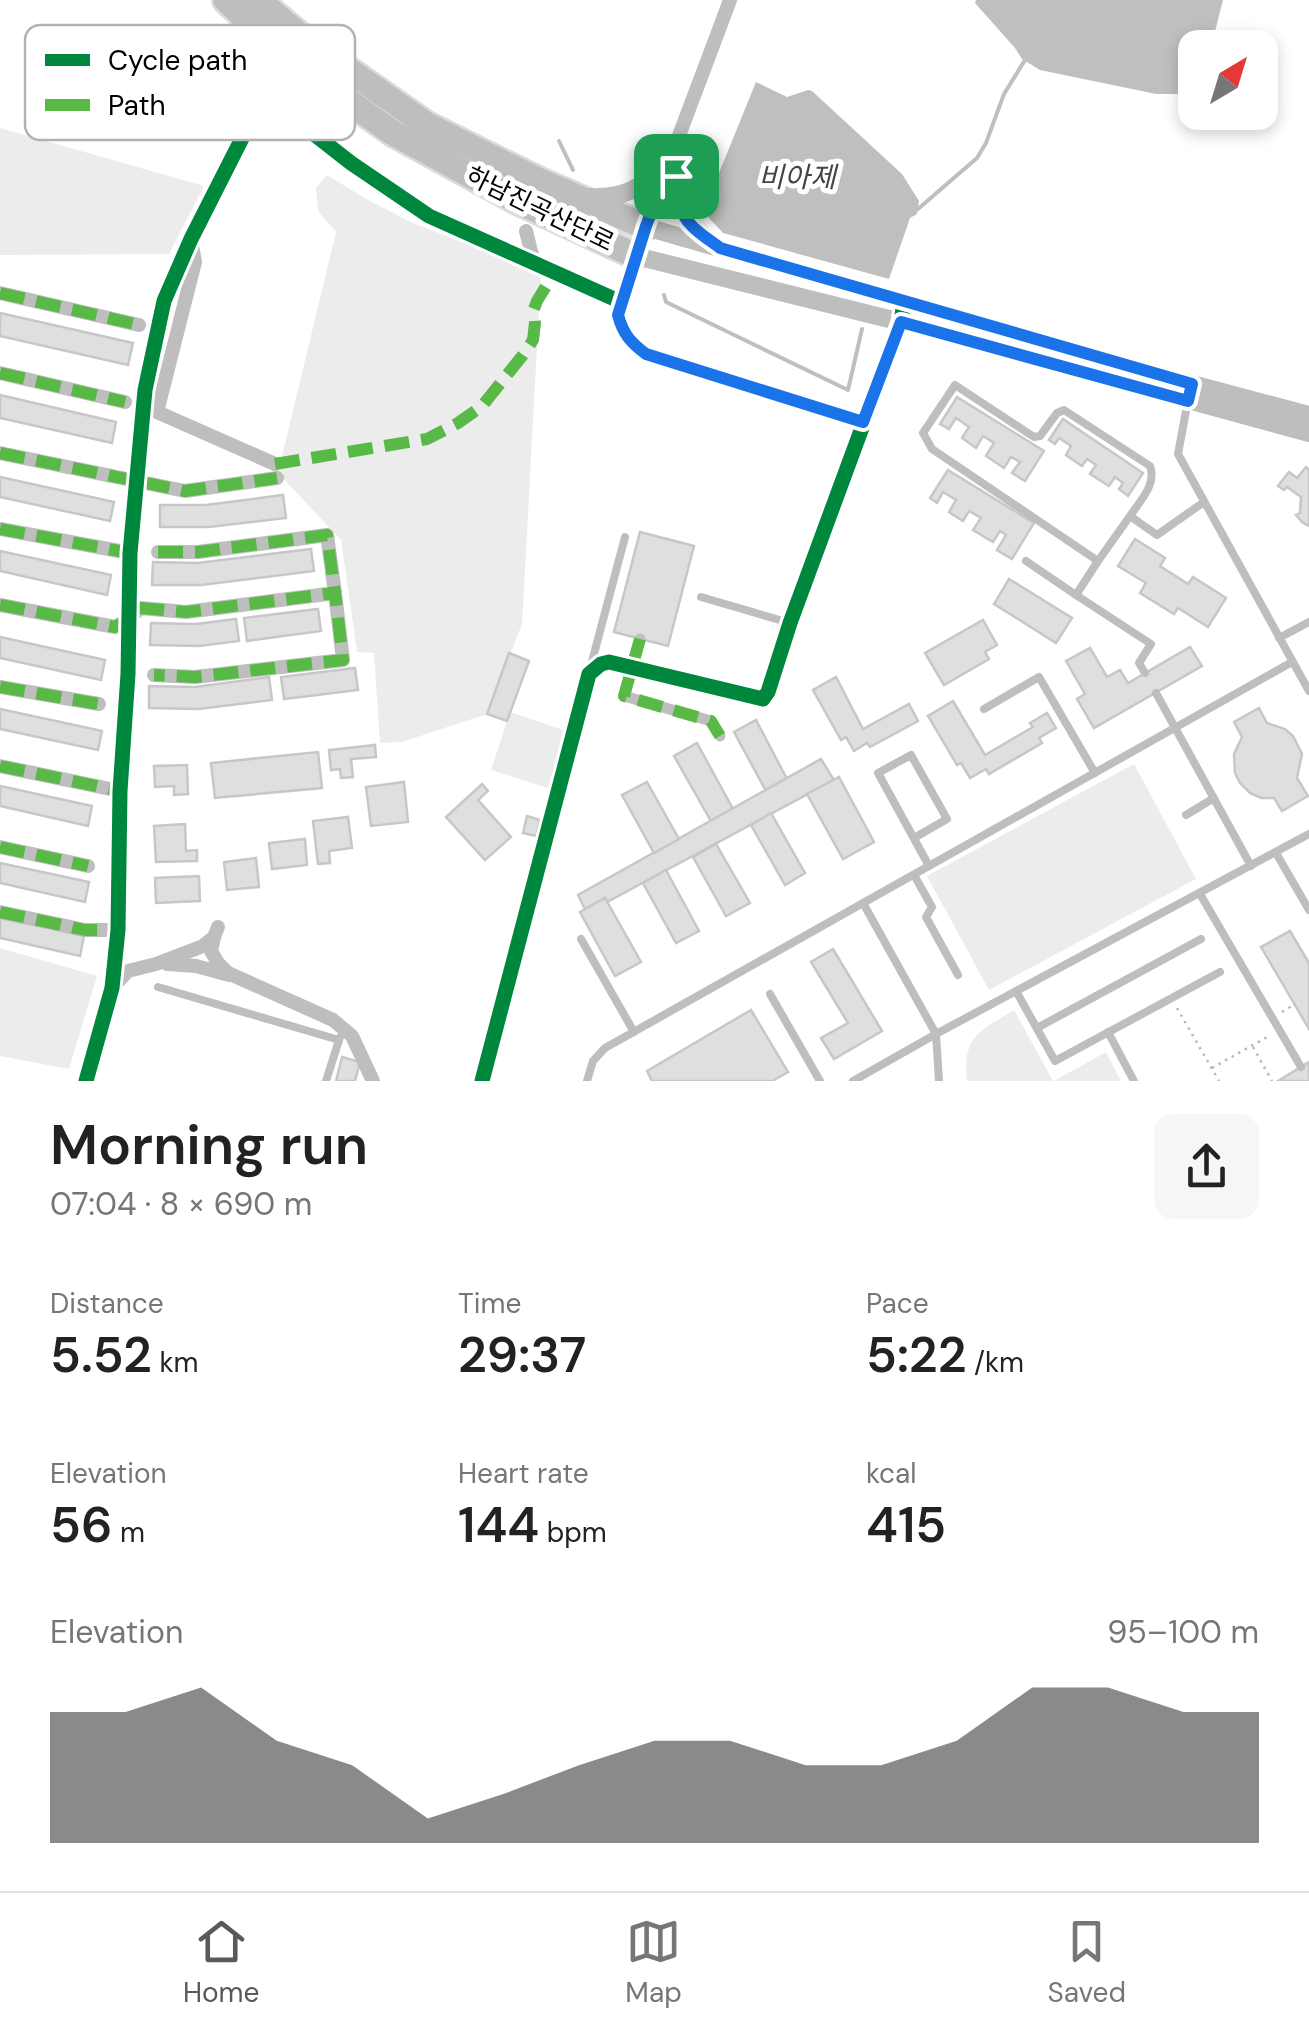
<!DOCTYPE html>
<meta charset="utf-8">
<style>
body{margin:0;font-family:"DM Sans","Noto Sans KR",sans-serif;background:#f6f6f6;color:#222;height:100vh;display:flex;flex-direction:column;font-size:38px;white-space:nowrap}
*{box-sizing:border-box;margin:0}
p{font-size:32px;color:#767676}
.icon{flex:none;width:55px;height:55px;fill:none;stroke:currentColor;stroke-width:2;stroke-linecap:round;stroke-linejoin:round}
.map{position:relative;height:1081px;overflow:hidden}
.sheet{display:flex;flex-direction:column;background:#fff;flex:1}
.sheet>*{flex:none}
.needle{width:65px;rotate:38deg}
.controls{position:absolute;left:1178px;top:30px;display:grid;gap:20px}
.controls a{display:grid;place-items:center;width:100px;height:100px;border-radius:20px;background:#fff;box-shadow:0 5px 15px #0003;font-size:50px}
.pin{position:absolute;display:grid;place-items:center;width:85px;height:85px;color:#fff;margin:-42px;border-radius:20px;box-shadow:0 5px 15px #0006}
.round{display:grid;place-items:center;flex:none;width:105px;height:105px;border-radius:20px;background:#f6f6f6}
.overview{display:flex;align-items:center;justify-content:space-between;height:170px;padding:0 50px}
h1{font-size:55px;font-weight:600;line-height:75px}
.metrics{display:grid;grid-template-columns:repeat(3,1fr);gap:15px;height:170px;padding:10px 50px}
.metrics div{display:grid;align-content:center}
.metrics b{font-size:50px;font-weight:600}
.metrics small{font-size:28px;font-weight:400}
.metrics p{font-size:28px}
.chart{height:280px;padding:20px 50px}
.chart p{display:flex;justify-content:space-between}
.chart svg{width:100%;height:180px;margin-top:10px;fill:#595959;opacity:.7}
.dock{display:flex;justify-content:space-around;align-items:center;height:140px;border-top:2px solid #e0e0e0;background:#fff;font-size:28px;color:#767676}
.dock a{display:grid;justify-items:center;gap:5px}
.dock .on{color:#595959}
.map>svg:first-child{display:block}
.green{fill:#ececec}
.water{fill:#bfbfbf}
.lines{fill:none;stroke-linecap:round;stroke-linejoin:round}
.stream{stroke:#bfbfbf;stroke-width:4}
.building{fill:#dfdfdf;stroke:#c7c7c7;stroke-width:2.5}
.trunk-casing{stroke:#dbdbdb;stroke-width:30}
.path{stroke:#b9b9b9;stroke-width:2.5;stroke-dasharray:2.5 5;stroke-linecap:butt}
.service{stroke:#bebebe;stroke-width:8}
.pedestrian{stroke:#bebebe;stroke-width:11}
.minor{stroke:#bebebe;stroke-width:14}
.tertiary{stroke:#bebebe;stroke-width:18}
.trunk{stroke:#bebebe;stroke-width:25}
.quiet{stroke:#58b947;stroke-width:12;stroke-dasharray:25 12;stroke-linecap:butt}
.cycleway-casing{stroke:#fff;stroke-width:21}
.cycleway{stroke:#00873e;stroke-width:15}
.route-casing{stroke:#fff;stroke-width:20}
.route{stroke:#1a73e8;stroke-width:12}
.labels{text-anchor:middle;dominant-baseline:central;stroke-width:10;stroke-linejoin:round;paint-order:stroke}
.street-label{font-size:25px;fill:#000;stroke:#fff}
.water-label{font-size:28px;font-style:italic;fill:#444;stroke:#fff}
.key{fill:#fff;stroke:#b2b2b2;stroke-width:2.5}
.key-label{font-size:28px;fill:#000}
</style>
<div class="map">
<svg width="1309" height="1081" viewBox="0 0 1309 1081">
<rect width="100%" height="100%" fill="#fff"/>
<!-- green -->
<g class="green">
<polygon points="0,128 204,186 169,254 0,255"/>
<polygon points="327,175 368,200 413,223 541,273 522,624 487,714 402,742 380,743 374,653 357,652 341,540 278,473 336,232 318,211 316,188"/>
<polygon points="510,712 566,731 548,788 491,770"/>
<polygon points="1134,764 1196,879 989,990 927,876"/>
<polygon points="0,948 97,976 69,1069 0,1056"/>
<path d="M1014,1010l39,71h-86c-5,-45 13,-50 47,-71z"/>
<polygon points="1106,1052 1121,1081 1054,1081"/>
</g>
<!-- water -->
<g class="water">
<polygon points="976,0 1223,0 1211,47 1195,48 1195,91 1179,94 1156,94 1040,70 1022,59 1015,48 975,3"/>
<polygon points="756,82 787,97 808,90 812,91 902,174 919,201 917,214 910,218 889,279 723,233 709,218 708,207 710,195"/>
</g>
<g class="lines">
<!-- stream -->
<g class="stream">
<polyline points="559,141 573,170"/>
<polyline points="918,209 977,158 986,143 1004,94 1025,60"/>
<polyline points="664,295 666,302 848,390 862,329"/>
</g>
</g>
<!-- building -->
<g class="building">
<polygon points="0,313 133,343 128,365 0,336"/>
<polygon points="0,395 116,422 112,443 0,418"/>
<polygon points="957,397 1044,451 1025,481 1012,473 1020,462 1011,457 1004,468 986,456 994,443 983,436 976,448 962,438 969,427 956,418 949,429 940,424"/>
<polygon points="1063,419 1143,473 1128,496 1119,489 1123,483 1115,477 1109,486 1090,474 1096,465 1087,459 1082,466 1066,455 1071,446 1059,438 1055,444 1049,440"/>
<polygon points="1306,467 1309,470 1309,526 1302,522 1296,515 1300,513 1301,497 1287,487 1284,490 1278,486 1289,472 1297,478"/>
<polygon points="948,470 1034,523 1012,559 997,550 1006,535 1000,531 993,542 973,530 981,518 969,511 963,521 949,512 956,500 943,492 937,503 930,498"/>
<polygon points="0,477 114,502 110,521 0,497"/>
<polygon points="283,495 286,518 209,527 160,527 160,505 206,505"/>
<polygon points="640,532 694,546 668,646 614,632"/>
<polygon points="1135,539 1165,558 1160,566 1188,584 1193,577 1226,598 1208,627 1178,608 1174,614 1140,593 1146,583 1118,566"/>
<polygon points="311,549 314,571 201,585 152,585 153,562 198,563"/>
<polygon points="0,551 111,575 107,595 0,571"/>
<polygon points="1009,579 1072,618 1056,643 994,604"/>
<polygon points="318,609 321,631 247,641 244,618"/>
<polygon points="236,619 239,641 199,646 150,645 151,623 196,624"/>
<polygon points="983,620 997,645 985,652 989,659 944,685 925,653"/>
<polygon points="0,637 105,660 101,680 0,658"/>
<polygon points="1190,647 1202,666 1094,728 1077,699 1085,694 1066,661 1090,648 1107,677 1120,670 1128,683"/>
<polygon points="509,653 529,661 507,721 487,714"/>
<polygon points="355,668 358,690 284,699 281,677"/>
<polygon points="269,677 272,700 198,709 149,708 149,686 195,687"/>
<polygon points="836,677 863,729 909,704 918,721 870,747 867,743 854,751 846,737 841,740 813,690"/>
<polygon points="953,701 985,755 1033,727 1030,723 1047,713 1056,728 1039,738 1042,743 989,774 986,769 970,778 961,763 957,765 928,716"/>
<polygon points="1259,708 1267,723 1285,729 1293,736 1302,754 1297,778 1308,796 1282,811 1274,798 1261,798 1250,793 1240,783 1235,773 1234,754 1242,737 1234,722"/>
<polygon points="0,709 102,731 98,750 0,729"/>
<polygon points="756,720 787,779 766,791 734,732"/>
<polygon points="697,743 733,809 711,821 674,756"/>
<polygon points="375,745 376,757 351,759 353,777 341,778 340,769 331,770 329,750"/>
<polygon points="318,752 322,788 215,798 211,763"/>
<polygon points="821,759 834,780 607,902 605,898 585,909 578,895"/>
<polygon points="187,765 188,794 174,795 174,786 155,787 154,766"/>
<polygon points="839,777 874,842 843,859 807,794"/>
<polygon points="404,782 408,822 371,826 366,787"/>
<polygon points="647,782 679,839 654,853 622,795"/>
<polygon points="482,784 488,791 478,800 511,837 485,860 446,817"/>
<polygon points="0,786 92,806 88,826 0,806"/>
<polygon points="771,813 805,873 785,885 751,825"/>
<polygon points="527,816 540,820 536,836 523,833"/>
<polygon points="348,817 352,848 329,851 330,863 318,864 313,821"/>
<polygon points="185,824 186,851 197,850 197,861 156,862 154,826"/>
<polygon points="305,839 307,865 272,869 269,843"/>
<polygon points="716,844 750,903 726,916 693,857"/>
<polygon points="256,858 259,887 227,890 224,862"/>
<polygon points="0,863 89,882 85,902 0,883"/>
<polygon points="666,870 699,931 676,943 643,883"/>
<polygon points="199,876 200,901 156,903 155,878"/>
<polygon points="605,898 641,962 615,976 580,912"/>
<polygon points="0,916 84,936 80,956 0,938"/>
<polygon points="1290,931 1309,963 1309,1029 1261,947"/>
<polygon points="833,949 882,1031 834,1059 821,1038 848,1023 811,962"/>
<polygon points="751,1010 788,1072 772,1081 652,1081 647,1071"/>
<polygon points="342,1057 360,1062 355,1081 336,1081"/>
<polygon points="1309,1062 1309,1081 1278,1081"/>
</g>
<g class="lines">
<defs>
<g id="trunk">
<polyline points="226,0 289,59 393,133 519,202 636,256"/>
<polyline points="258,0 303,38 427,125 540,181 646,227"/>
</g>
</defs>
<!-- trunk casing -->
<use href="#trunk" class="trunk-casing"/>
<!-- path -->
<g class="path">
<polyline points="1177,1008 1219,1081"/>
<polyline points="1282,1012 1295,1004"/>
<polyline points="1253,1047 1272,1081"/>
<polyline points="1212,1068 1269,1036"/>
</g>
<!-- service -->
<g class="service">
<polyline points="1188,400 1178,454 1309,691"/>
<path d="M1130,516l-32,45 -166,-112 -9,-16 32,-48 79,52 6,-1 17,-23 7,-3 86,56c7,18 -10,35 -20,50l27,19 47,-33"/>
<polyline points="1026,561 1076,595 1098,561"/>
<polyline points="1076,595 1151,644 1139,663 1145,673"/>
<polyline points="701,597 790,623"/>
<polyline points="1279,638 1309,622"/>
<polyline points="590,669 625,537"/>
<polyline points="1156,693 1251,866"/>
<polyline points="984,709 1039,677 1095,773"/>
<polyline points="1186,815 1214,798"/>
<polyline points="914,838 947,819 911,755 878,773 929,866"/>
<polyline points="1276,853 1309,910"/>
<polyline points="914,875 932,907 926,917 958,975"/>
<polyline points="1200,894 1301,1067"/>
<polyline points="863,903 936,1034 939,1081"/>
<polyline points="581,939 634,1032"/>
<polyline points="158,987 339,1040"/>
<polyline points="1016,991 1055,1061 1220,972"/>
<polyline points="770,994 820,1081"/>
<polyline points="1037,1028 1201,939"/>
<polyline points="1108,1032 1134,1081"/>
<polyline points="326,1081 340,1037"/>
<polyline points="587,1081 593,1061 605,1048 1292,662"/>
<polyline points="853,1081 936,1034 1309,834"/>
</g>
<!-- pedestrian -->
<polyline class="pedestrian" points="640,639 624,696 711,721 720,736"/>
<!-- minor -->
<g class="minor">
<polyline points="526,231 534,263"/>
<polyline points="191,239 195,262 157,412 275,464"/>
<polyline points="0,293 139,325"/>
<polyline points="0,373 125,402"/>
<polyline points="0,453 185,491 277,478"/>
<polyline points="0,529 130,553"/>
<polyline points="158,552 198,552 327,535 335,593"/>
<polyline points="0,605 115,627 128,620 140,608 186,612 335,593 343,660 195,677 154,675"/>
<polyline points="0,687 99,704"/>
<polyline points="0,766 120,791"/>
<polyline points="0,847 88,866"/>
<polyline points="0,912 85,930 118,930"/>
<polyline points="214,937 211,951 218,963 228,973 333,1020 352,1036 373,1081"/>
<polyline points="167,964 196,966 229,975"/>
<polyline points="112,988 118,930 120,791 128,674 130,553 145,390 164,301 191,239 264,95 351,163 429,216 621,302"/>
<polyline points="112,988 128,971 156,964 203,946 214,937 218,927"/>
<path d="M482,1081l107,-407 12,-10 8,-2 154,37 5,-7 22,-69 73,-201 -217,-68c-13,-9 -25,-19 -27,-36 -2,-17 13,-48 18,-66 29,-85 62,-168 93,-252"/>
</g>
<!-- tertiary -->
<g class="tertiary">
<path d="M676,146c1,49 -7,64 36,96"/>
<path d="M588,197c48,2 60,-15 88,-51"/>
<polyline points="646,227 1192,384 1309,415"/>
<polyline points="636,256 901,322 1309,433"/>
<polyline points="863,422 901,322 903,311"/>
<polyline points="86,1081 112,988"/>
</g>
<!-- trunk -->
<use href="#trunk" class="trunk"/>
<!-- quiet -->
<g class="quiet">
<polyline points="0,293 139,325"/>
<polyline points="0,373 125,402"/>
<polyline points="0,453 185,491 277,478"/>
<polyline points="275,464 427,439 458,423 482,406 523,355 533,340 535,323 534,309 537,301 554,273"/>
<polyline points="0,529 130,553"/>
<polyline points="158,552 198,552 327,535 335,593"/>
<polyline points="0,605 115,627 128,620 140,608 186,612 335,593 343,660 195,677 154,675"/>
<polyline points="640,639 624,696 711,721 720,736"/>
<polyline points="0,687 99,704"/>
<polyline points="0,766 120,791"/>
<polyline points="0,847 88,866"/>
<polyline points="0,912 85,930 118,930"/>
</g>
<defs>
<g id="cycleway">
<polyline points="86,1081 112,988 118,930 120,791 128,674 130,553 145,390 164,301 191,239 264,95 351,163 429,216 621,302"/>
<polyline points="482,1081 589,674 601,664 609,662 763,699 768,692 790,623 901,322 904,301"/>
</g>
</defs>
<!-- cycleway casing -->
<use href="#cycleway" class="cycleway-casing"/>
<!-- cycleway -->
<use href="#cycleway" class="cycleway"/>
</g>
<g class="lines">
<defs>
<path id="route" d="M676,146c0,27 -5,61 17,81 8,8 18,14 27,21l472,136 -4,17 -287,-79 -38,100 -217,-68c-15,-11 -23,-20 -28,-39l28,-89z"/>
</defs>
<!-- route casing -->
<use href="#route" class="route-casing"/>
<!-- route -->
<use href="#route" class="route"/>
</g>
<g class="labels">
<!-- street labels -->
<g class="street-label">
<text transform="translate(540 209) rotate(26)">하남진곡산단로</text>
</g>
<!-- water labels -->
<g class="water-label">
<text x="797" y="177">비아제</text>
</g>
</g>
<!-- legend -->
<rect x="25" y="25" width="330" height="115" rx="15" class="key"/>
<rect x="45" y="54" width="45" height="12" fill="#00873e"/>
<rect x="45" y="99" width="45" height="12" fill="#58b947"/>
<g class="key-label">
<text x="108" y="70">Cycle path</text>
<text x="108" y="115">Path</text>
</g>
</svg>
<div class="controls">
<a><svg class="needle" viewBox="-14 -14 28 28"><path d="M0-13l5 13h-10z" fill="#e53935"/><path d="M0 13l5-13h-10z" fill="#767676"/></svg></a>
</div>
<div class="pin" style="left:676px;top:176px;background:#1e9e55"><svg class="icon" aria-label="arrive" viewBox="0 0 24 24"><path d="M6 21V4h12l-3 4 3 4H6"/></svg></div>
</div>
<section class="sheet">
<div class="overview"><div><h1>Morning run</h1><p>07:04 · 8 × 690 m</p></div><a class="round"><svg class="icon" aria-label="share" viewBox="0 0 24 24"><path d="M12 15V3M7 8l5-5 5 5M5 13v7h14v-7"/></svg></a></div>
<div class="metrics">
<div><p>Distance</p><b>5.52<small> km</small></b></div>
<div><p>Time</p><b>29:37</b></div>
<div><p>Pace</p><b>5:22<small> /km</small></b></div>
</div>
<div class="metrics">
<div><p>Elevation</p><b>56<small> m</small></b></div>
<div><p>Heart rate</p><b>144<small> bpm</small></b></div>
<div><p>kcal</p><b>415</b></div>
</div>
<div class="chart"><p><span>Elevation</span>95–100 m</p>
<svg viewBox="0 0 160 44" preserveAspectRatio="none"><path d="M0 44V12L10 12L20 6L30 19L40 25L50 38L60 32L70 25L80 19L90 19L100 25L110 25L120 19L130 6L140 6L150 12L160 12V44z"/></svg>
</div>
</section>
<nav class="dock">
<a class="on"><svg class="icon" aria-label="home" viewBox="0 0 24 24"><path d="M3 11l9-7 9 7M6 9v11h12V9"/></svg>Home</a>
<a><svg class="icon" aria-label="map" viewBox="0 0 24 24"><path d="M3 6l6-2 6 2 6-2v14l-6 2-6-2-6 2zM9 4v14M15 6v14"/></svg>Map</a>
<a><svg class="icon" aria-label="saved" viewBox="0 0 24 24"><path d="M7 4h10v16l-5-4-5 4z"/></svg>Saved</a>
</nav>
